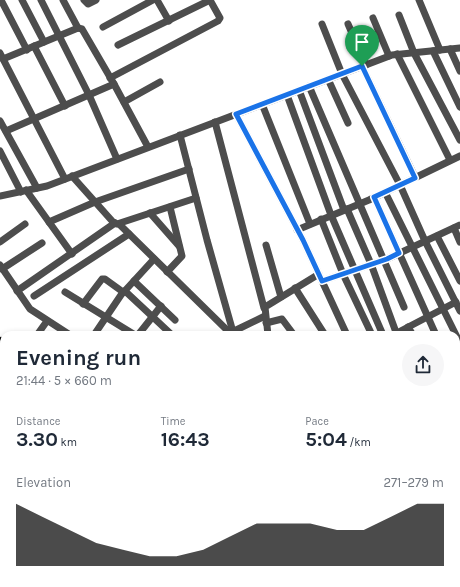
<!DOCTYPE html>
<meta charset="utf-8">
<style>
body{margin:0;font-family:Karla,sans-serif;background:#f6f6f7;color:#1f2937;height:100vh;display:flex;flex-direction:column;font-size:15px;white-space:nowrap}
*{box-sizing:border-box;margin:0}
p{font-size:13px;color:#747a83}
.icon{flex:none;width:22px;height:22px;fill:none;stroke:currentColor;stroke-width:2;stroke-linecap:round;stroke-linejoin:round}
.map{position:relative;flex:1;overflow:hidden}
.sheet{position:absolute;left:0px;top:331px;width:460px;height:256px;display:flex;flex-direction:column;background:#fff;border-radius:12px 12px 0 0;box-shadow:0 2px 6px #0003}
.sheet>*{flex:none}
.pin{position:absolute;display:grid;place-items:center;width:34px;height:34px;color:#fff;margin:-41px -17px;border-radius:50% 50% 50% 0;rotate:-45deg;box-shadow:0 0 4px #0007}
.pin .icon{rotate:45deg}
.round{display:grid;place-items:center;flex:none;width:42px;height:42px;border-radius:21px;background:#f6f6f7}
.headline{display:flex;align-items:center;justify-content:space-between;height:68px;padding:0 16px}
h1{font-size:22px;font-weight:700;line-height:30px}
.metrics{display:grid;grid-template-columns:repeat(3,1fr);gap:6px;height:68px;padding:4px 16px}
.metrics div{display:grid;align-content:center}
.metrics b{font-size:20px;font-weight:700}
.metrics small{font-size:11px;font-weight:400}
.metrics p{font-size:11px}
.chart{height:112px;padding:8px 16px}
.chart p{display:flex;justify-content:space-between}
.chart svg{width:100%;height:72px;margin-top:4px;fill:#000;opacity:.7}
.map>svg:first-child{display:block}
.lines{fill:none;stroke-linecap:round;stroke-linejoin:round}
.major-casing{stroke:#dbdbdb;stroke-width:12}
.minor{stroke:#4d4d4d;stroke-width:7}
.major{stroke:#000;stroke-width:10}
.route-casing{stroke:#fff;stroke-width:8}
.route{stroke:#1a73e8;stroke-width:5}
</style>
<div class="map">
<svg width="460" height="587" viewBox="0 0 460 587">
<rect width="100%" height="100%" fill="#fff"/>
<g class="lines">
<defs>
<g id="major">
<polyline points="0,342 4,345"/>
<polyline points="456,582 460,584"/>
</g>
</defs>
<!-- major casing -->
<use href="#major" class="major-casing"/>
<!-- minor -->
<g class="minor">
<polyline points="1,0 27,50"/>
<polyline points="22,0 44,42"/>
<polyline points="41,0 89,95 117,159"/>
<polyline points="63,0 78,28"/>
<polyline points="84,0 88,4 96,0"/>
<polyline points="157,0 169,21"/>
<polyline points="419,0 440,50"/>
<polyline points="399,15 414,53 460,140"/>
<polyline points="373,18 389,56"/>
<polyline points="322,24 342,74 400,185 425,241 460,311"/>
<polyline points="348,24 366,65"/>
<polyline points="103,27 153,0"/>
<polyline points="118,45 210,0"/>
<polyline points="34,46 65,106"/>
<polyline points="450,49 460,71"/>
<polyline points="433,51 460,107"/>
<polyline points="0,53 65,179"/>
<polyline points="397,54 450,160"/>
<polyline points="3,59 78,28 82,29 114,84 148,147"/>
<polyline points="362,66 415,177"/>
<polyline points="110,78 218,21 220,18 210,0"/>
<polyline points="328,79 348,123"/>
<polyline points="309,86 404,307"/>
<polyline points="299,90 344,210"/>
<polyline points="287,95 331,215 383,335"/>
<polyline points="124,102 160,82"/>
<polyline points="262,104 310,224"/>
<polyline points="236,114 303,240 347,335"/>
<polyline points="0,121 37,188"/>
<polyline points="215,122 264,308"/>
<polyline points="6,131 114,84"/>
<polyline points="180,135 207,240 233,332"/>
<polyline points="0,151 21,192"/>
<polyline points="72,176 113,222 117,224 196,198"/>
<polyline points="26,190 72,254"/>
<polyline points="385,192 460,343"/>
<polyline points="0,196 47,186 392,55 460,48"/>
<polyline points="374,197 436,335"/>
<polyline points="347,209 371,264 397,335"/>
<polyline points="150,213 179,246"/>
<polyline points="321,219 343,274 372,335"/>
<polyline points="49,222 95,202 189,169"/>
<polyline points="119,224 229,332 232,332 265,316"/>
<polyline points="454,228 460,242"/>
<polyline points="297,230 369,200 460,156"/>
<polyline points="437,236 460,281"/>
<polyline points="0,242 25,224"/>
<polyline points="266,245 281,297"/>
<polyline points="0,265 30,309 70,335"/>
<polyline points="2,269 42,243"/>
<polyline points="167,272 182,256 170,207"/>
<polyline points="134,281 175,320"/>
<polyline points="322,281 387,259 460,225"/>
<polyline points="295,288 325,335"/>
<polyline points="17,291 115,223"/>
<polyline points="125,291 172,335"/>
<polyline points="65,292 135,335"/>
<polyline points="34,296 129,234"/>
<polyline points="83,304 102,279 105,279 123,292"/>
<polyline points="266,323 282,319 294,335"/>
<polyline points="408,327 413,335"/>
<polyline points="37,335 47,321"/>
<polyline points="94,335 121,295 154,259"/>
<polyline points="138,335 161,306"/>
<polyline points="268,335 265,307 319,274"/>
<polyline points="393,335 456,302"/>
<polyline points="0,453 4,450"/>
<polyline points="456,477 460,479"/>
<polyline points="0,525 4,522"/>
<polyline points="456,527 460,525"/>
<polyline points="0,567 4,563"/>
<polyline points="114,583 117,587"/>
<polyline points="184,583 187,587"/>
<polyline points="268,583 273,587"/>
<polyline points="289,583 292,585 296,583"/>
<polyline points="305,583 310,587"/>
<polyline points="345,583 350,587"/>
<polyline points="30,587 35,583"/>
<polyline points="72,587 77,583"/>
<polyline points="175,587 177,583"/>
<polyline points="200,587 203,583"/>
<polyline points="249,587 253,583"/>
<polyline points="379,587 383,583"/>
</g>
<!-- major -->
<use href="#major" class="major"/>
</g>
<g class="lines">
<defs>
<polygon id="route" points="362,66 415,178 374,197 399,253 387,259 322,281 303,240 236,114"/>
</defs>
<!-- route casing -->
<use href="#route" class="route-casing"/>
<!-- route -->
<use href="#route" class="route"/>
</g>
</svg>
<div class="pin" style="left:362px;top:66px;background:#1e9e55"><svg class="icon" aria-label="arrive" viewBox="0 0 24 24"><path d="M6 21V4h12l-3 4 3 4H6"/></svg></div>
<section class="sheet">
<div class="headline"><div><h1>Evening run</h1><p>21:44 · 5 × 660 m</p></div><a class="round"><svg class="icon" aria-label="share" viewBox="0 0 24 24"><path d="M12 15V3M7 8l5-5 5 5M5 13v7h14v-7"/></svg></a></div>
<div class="metrics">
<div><p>Distance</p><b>3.30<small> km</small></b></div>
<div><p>Time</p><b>16:43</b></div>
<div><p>Pace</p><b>5:04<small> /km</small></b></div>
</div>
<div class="chart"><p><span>Elevation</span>271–279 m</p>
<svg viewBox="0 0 160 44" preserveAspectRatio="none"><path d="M0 44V6L10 14L20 22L30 30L40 34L50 38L60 38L70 34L80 26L90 18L100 18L110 18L120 22L130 22L140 14L150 6L160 6V44z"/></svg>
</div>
</section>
</div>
